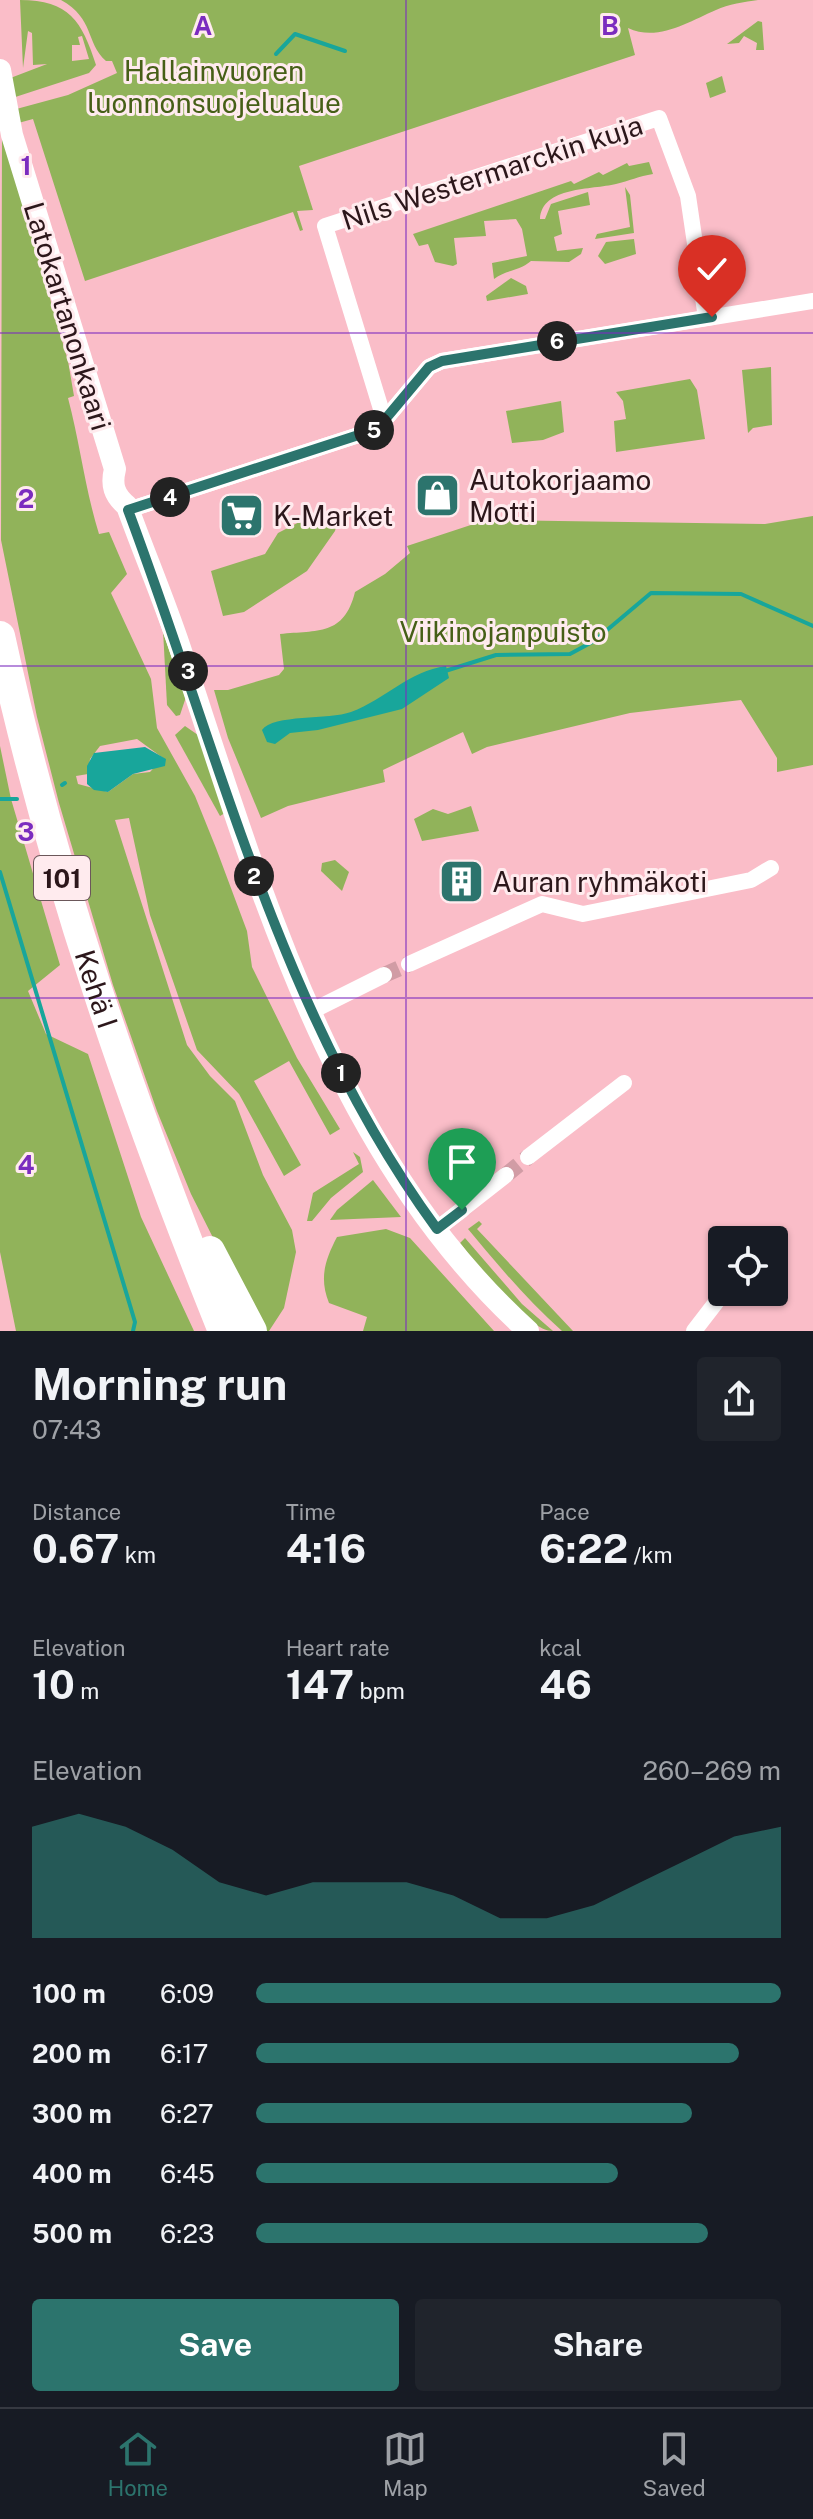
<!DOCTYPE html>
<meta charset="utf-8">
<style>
body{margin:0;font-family:"Public Sans",sans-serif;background:#20242c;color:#f1f3f6;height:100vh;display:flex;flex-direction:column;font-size:30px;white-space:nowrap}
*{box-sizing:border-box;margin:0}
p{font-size:26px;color:#9ea1a6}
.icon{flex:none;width:44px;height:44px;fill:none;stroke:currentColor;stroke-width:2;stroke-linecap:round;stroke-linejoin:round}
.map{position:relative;height:1331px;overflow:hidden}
.side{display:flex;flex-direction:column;background:#171b24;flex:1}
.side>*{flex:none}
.tools{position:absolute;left:708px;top:1226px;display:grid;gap:16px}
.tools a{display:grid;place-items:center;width:80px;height:80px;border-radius:8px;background:#171b24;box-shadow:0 2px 6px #0004;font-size:40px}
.pin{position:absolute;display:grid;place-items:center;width:68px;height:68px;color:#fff;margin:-82px -34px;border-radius:50% 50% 50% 0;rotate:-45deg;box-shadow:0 0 8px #0007}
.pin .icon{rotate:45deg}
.km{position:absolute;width:40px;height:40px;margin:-20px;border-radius:50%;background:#222;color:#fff;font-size:22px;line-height:40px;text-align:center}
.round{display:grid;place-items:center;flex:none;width:84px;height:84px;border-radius:8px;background:#20242c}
.headline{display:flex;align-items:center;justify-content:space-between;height:136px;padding:0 32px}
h1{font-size:44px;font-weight:700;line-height:60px}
.metrics{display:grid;grid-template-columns:repeat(3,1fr);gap:12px;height:136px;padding:8px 32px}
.metrics div{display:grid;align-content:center}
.metrics b{font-size:40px;font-weight:700}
.metrics small{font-size:22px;font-weight:400}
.metrics p{font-size:22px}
.chart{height:224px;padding:16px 32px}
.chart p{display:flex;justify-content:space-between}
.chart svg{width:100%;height:144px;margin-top:8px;fill:#2c746d;opacity:.7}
.button{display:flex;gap:16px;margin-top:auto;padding:16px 32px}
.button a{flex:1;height:92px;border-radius:8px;background:#2c746d;color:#fff;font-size:32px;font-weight:700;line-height:92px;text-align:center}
.button a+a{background:#20242c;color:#f1f3f6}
ul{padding:0 32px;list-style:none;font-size:26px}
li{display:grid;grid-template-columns:128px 96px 1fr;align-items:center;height:60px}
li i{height:20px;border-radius:10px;background:#2c746d}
.menu{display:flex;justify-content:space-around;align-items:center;height:112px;border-top:2px solid #363941;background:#171b24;font-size:22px;color:#9ea1a6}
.menu a{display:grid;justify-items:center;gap:4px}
.menu .on{color:#2c746d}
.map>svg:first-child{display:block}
.green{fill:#91b35a;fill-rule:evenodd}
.water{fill:#18a69b}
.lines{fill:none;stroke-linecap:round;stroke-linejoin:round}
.stream{stroke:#18a69b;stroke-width:4}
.street-tunnel{stroke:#d19ca5;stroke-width:16;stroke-dasharray:16 8;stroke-linecap:butt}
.street{stroke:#fff;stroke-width:16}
.secondary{stroke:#fff;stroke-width:22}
.highway{stroke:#fff;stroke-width:30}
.route-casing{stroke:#fff;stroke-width:16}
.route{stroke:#2c746d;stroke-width:10}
.grid{fill:none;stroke:#7b2cbf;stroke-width:2;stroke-opacity:0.55}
.labels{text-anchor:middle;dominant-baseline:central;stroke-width:6;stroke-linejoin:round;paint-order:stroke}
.shield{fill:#ffebee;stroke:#6b575a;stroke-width:2}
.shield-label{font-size:26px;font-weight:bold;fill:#2c171b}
.park-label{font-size:28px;fill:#465f17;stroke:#ffebee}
.street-label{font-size:28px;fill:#2c171b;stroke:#ffebee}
.poi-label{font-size:28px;fill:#2c171b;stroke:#ffebee;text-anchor:start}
.grid-label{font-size:26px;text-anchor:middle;font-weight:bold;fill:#7b2cbf;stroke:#ffebee;stroke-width:6;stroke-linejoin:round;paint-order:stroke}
</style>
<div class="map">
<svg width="813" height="1331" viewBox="0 0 813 1331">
<rect width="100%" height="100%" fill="#fabdc8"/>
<!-- green -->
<g class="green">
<path d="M20,0c49,0 62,21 76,65l-7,8 -89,29v-20l47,-18 -14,1 -1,-32 -4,-2 -5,37zM82,36l7,23 -17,2v-16h8l-2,-8z"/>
<path d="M61,0h697c-13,2 -30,4 -42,10 -28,12 -58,32 -88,18l7,27 -336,111 14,44 -16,1 6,19 -3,1 -7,-19 -208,69 -52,-162 -33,9 9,-17 59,-16 49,-22 -5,-12h-6c-21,-19 -11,-42 -45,-61z"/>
<polygon points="758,21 762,22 764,50 756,50 757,43 744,36 739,43 727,44"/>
<polygon points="722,76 726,92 710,98 706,83"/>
<path d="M2,132l66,229 6,35 -6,2c12,45 17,91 31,136l10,-2 18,42 -16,19 40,86 6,49 38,68 21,52 31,83 5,36 45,91 43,71 -10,6 -41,-74 -35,20 47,84 -17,11 -45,-82 -42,-44 -47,-135 -21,-97 -14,2 72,225 23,31 25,25 28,74 29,55 4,22 -12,56 -15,23h-9l-69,-137 -34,-83 -44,-126 -54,-182 -22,-86 -36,-177zM137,739l26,19 -13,14 -17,2 -25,18 -30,-8 -2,-8 12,-2 2,-15 10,-13z"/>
<path d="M649,162l4,12c-14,2 -24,7 -37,10 -24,6 -74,2 -76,35h5l6,-15 37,-12 2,13 -32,6 4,23 -8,3 3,14 26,-3 -2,6 -12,8 -38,-1c-13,11 -24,8 -37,18l-2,-16 35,-7 -5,-27 -6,-10 -32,2 2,15 -32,2 3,26 -4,2 -18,-4 -7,-18 -9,2 -6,-12 158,-53 3,3 25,-12 4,3 24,-12 2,3z"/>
<polygon points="625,187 630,195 634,233 595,239 597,234 630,227"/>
<polygon points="634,239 636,254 605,264 598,256 606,242"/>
<polygon points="511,278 526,286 528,294 487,301 486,296"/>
<polygon points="771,367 772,425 753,428 748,433 742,370"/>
<polygon points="690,379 697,390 705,439 616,452 614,421 626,419 623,401 616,392"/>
<polygon points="561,401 564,432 543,440 512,443 506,411"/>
<polygon points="333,515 338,519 335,531 307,571 244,612 223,616 211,571 265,554 278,533 311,516"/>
<path d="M813,516v249l-36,7v-14l-36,-58 -111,13 -143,34 -15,7 -9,-22 -80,38 2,12 -97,24 -27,12 -33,-80 -14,-48h14l51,-15 5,-6 -4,-35c38,-4 64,2 75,-42l30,-18 25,-21 -3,-7 79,-26 279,4z"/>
<polygon points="163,630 186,697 180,715 176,716 167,705"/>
<polygon points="185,726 198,735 225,813 220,816 175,735"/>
<polygon points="0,746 11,799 60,965 28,991 46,1034 88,1054 141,1217 194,1331 16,1331 0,1252"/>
<polygon points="471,806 479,831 422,841 414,819 433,809 448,814"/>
<polygon points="335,860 349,872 342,891 321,871 322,863"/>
<polygon points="353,1152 360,1157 363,1172 331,1198 312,1221 307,1221 313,1193 359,1164"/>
<polygon points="373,1180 401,1217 330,1220 337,1210"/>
<path d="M479,1221l3,3 -5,5 96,102h-11c-35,-31 -64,-66 -94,-102z"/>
<path d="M386,1229l24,9 84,93h-131l4,-14 -38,-14c-10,-25 -4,-43 8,-66z"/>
<path d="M465,1238l57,66 31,27c-27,0 -76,-67 -93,-88z"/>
</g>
<!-- water -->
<g class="water">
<path d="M446,666l3,12 -47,31 -84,21 -28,3 -15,11 -8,-2 -5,-12c11,-16 67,-10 89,-18 35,-13 58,-41 95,-46z"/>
<polygon points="145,747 166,759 165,766 133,774 108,792 94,790 87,784 87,766 94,753"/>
</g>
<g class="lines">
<!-- stream -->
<g class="stream">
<polyline points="276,54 295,34 345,51"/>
<polyline points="442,672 496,655 570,654 594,641 651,593 741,594 813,626"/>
<polyline points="62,785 65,783"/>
<polyline points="0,799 17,799"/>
<polyline points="0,872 135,1322 133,1331"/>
</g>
<!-- street-tunnel -->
<g class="street-tunnel">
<polyline points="384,975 409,964"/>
<polyline points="506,1175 528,1157"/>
</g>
<!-- street -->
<g class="street">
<polyline points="385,422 325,226 659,118 688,196 706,318"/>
<polyline points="128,510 377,429 429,367 442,361 813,301"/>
<polyline points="409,964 542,904 583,914 751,880 771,868"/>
<polyline points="310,1012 384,975"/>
<polyline points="528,1157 624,1083"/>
<polyline points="437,1229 506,1175"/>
<polyline points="694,1331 724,1292"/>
</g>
<!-- secondary -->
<path class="secondary" d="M0,70l12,65 103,334c-4,16 -1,26 12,37 17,47 37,94 53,142 80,240 153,506 348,683"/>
<!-- highway -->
<g class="highway">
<path id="s1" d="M0,636c52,239 132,469 223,695"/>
<polyline points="210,1251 252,1331"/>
</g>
</g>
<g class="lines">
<defs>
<path id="route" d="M462,1210l-25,19c-157,-214 -217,-474 -309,-719l249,-81 52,-62 13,-6 270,-44"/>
</defs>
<!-- route casing -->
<use href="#route" class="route-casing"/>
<!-- route -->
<use href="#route" class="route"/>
</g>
<!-- grid -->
<path class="grid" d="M406,0v1331M0,333h813M0,666h813M0,998h813"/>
<!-- icons -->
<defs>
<symbol id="shop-square" viewBox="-11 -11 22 22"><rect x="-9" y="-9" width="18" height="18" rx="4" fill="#2c746d" stroke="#ffebee"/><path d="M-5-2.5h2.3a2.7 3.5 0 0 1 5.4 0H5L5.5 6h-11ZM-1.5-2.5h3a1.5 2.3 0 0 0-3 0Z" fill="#fff"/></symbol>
<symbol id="supermarket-square" viewBox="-11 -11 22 22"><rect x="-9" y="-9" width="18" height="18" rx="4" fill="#2c746d" stroke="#ffebee"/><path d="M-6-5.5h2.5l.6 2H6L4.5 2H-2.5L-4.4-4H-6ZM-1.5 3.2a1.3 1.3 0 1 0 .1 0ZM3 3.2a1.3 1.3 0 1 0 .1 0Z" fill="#fff"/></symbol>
<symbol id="building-square" viewBox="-11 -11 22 22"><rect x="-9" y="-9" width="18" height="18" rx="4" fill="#2c746d" stroke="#ffebee"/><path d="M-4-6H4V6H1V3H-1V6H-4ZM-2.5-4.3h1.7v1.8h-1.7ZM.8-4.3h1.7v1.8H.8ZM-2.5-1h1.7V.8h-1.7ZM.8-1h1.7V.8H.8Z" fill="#fff"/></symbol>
</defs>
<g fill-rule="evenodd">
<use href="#shop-square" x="412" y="470" width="51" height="51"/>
<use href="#supermarket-square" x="216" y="490" width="51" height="51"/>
<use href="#building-square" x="436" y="856" width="51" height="51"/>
</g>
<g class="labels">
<!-- shield labels -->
<rect class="shield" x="34" y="856" width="56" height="44" rx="6"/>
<g class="shield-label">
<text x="62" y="878">101</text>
</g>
<!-- park labels -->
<g class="park-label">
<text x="214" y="70">Hallainvuoren<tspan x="214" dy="32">luonnonsuojelualue</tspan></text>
<text x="503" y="631">Viikinojanpuisto</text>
</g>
<!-- street labels -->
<g class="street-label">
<text transform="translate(492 172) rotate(-18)">Nils Westermarckin kuja</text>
<text transform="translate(68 316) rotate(73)">Latokartanonkaari</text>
<text stroke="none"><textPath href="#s1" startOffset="366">Kehä I</textPath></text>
</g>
<!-- poi labels -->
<g class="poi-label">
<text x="469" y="479">Autokorjaamo<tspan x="469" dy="32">Motti</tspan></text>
<text x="273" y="515">K-Market</text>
<text x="492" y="881">Auran ryhmäkoti</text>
</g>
</g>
<g class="grid-label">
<text x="203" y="35">A</text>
<text x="610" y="35">B</text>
<text x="26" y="175">1</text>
<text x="26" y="508">2</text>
<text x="26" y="841">3</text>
<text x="26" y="1174">4</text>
</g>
</svg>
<div class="tools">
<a><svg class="icon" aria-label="locate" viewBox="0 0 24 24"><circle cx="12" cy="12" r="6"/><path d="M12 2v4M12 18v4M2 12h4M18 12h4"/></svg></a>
</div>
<div class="pin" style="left:462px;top:1210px;background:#1e9e55"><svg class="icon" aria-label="arrive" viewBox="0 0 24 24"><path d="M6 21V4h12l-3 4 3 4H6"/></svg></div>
<div class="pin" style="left:712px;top:317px;background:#d93025"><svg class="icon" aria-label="check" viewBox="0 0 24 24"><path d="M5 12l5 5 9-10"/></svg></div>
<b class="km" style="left:341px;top:1073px">1</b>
<b class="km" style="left:254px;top:876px">2</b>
<b class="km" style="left:188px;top:671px">3</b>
<b class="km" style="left:170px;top:497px">4</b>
<b class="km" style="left:374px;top:430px">5</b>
<b class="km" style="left:557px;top:341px">6</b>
</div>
<section class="side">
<div class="headline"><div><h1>Morning run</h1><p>07:43</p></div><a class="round"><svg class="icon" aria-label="share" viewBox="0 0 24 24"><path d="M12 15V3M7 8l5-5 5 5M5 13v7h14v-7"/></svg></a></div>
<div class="metrics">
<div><p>Distance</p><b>0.67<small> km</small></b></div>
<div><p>Time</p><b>4:16</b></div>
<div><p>Pace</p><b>6:22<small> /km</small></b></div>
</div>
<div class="metrics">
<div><p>Elevation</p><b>10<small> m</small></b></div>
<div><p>Heart rate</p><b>147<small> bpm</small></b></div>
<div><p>kcal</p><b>46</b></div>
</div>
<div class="chart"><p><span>Elevation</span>260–269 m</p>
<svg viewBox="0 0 160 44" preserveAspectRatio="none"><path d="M0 44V10L10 6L20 10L30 17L40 27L50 31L60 27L70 27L80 27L90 31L100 38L110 38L120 34L130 27L140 20L150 13L160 10V44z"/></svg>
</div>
<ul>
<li><b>100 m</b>6:09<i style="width:100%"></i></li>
<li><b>200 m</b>6:17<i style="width:92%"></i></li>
<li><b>300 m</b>6:27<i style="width:83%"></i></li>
<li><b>400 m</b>6:45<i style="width:69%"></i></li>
<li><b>500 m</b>6:23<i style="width:86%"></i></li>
</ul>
<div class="button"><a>Save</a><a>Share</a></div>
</section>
<nav class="menu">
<a class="on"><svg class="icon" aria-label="home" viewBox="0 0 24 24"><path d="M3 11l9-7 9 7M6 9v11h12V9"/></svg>Home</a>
<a><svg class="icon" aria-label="map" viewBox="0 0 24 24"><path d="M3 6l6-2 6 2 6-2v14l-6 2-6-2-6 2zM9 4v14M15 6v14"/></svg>Map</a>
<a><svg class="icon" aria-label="saved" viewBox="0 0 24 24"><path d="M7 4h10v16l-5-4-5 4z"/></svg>Saved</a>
</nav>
